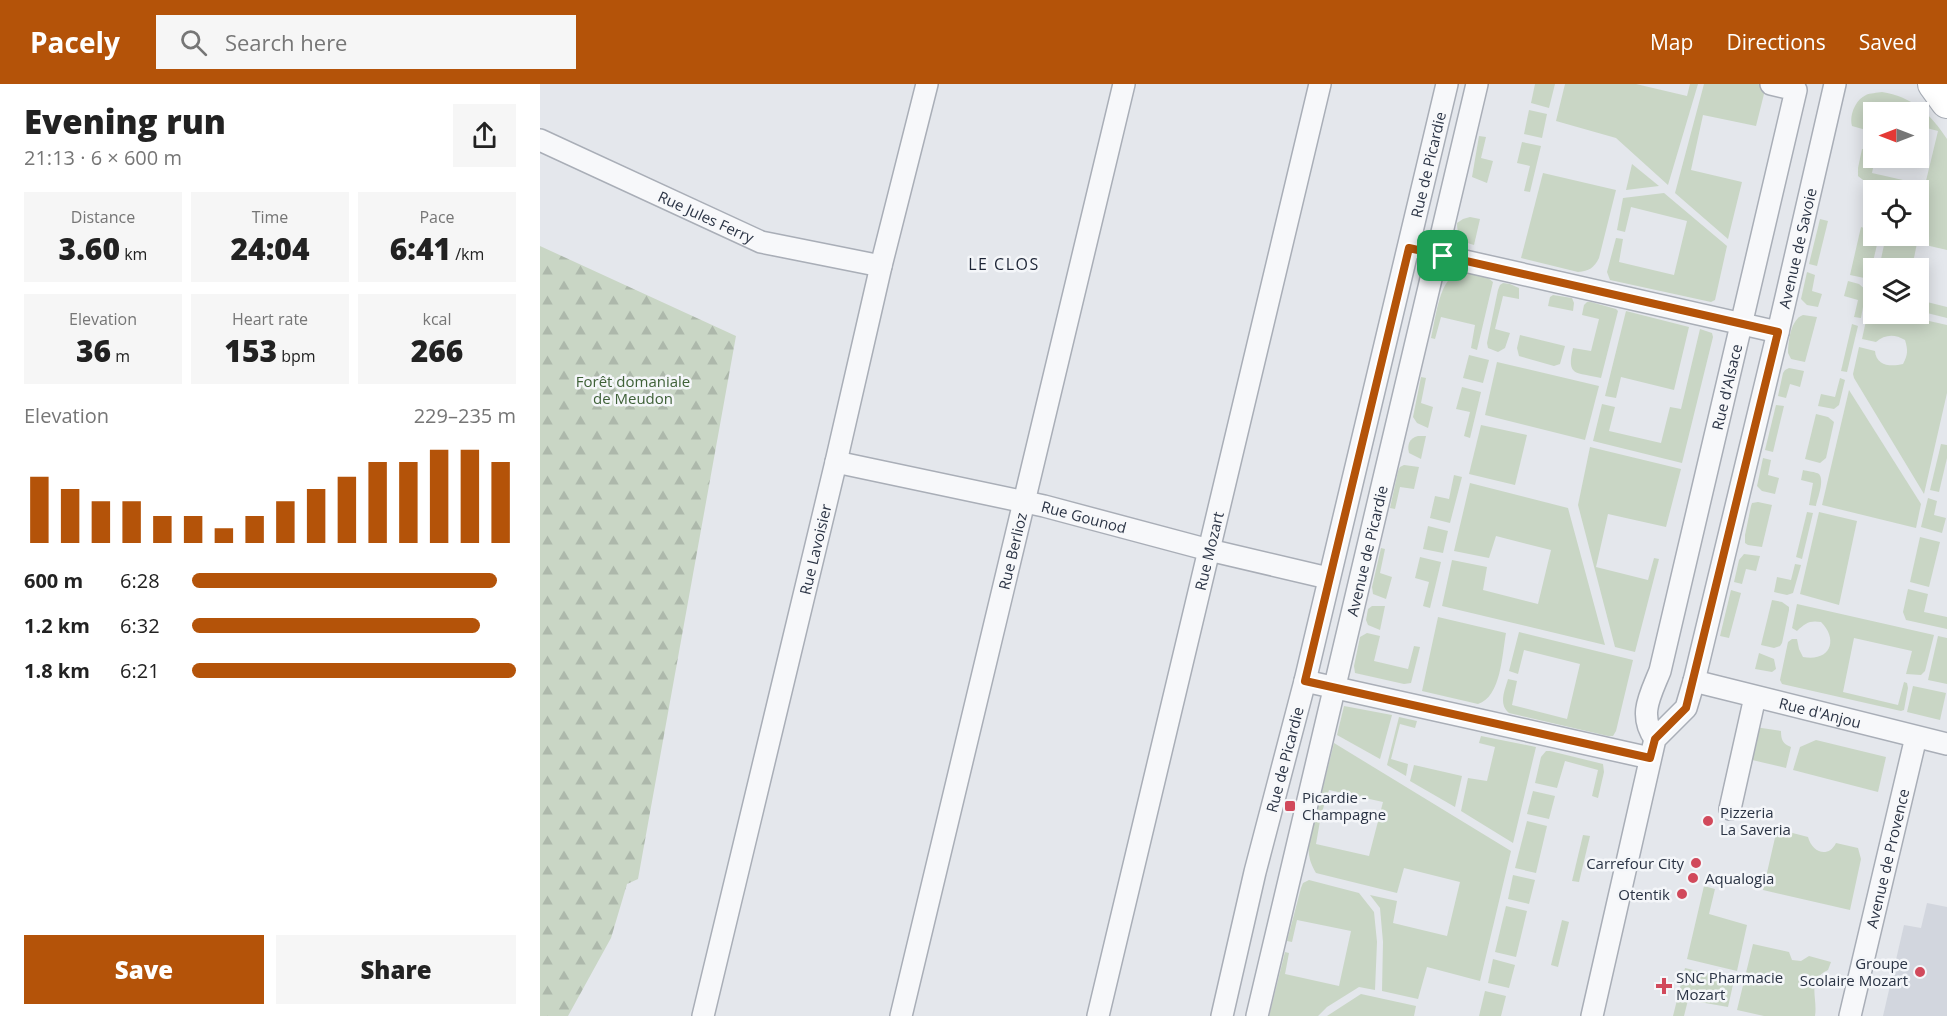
<!DOCTYPE html>
<meta charset="utf-8">
<style>
body{margin:0;font-family:"Open Sans",sans-serif;background:#f6f6f6;color:#222;height:100vh;display:flex;flex-direction:column;font-size:22px;white-space:nowrap}
*{box-sizing:border-box;margin:0}
p{font-size:20px;color:#767676}
.icon{flex:none;width:33px;height:33px;fill:none;stroke:currentColor;stroke-width:2;stroke-linecap:round;stroke-linejoin:round}
.map{position:relative;flex:1;overflow:hidden}
.details{display:flex;flex-direction:column;background:#fff;width:540px}
.details>*{flex:none}
.needle{width:39px;rotate:270deg}
.tools{position:absolute;left:1323px;top:18px;display:grid;gap:12px}
.tools a{display:grid;place-items:center;width:66px;height:66px;border-radius:0px;background:#fff;box-shadow:0 3px 15px #0003;font-size:30px}
.pin{position:absolute;display:grid;place-items:center;width:51px;height:51px;color:#fff;margin:-26px;border-radius:12px;box-shadow:0 3px 9px #0006}
.round{display:grid;place-items:center;flex:none;width:63px;height:63px;border-radius:0px;background:#f6f6f6}
.overview{display:flex;align-items:center;justify-content:space-between;height:102px;padding:0 24px}
h1{font-size:33px;font-weight:800;line-height:45px}
.stats{display:grid;grid-template-columns:repeat(3,1fr);gap:9px;height:102px;padding:6px 24px}
.stats div{display:grid;align-content:center;border-radius:0px;background:#f6f6f6;text-align:center}
.stats b{font-size:30px;font-weight:800}
.stats small{font-size:16px;font-weight:400}
.stats p{font-size:16px}
.chart{height:168px;padding:12px 24px}
.chart p{display:flex;justify-content:space-between}
.chart svg{width:100%;height:108px;margin-top:6px;stroke:#b45309;stroke-width:6}
.action{display:flex;gap:12px;margin-top:auto;padding:12px 24px}
.action a{flex:1;height:69px;border-radius:0px;background:#b45309;color:#fff;font-size:24px;font-weight:800;line-height:69px;text-align:center}
.action a+a{background:#f6f6f6;color:#222}
ul{padding:0 24px;list-style:none;font-size:20px}
li{display:grid;grid-template-columns:96px 72px 1fr;align-items:center;height:45px}
li i{height:15px;border-radius:8px;background:#b45309}
header{display:flex;align-items:center;gap:36px;box-sizing:border-box;height:84px;padding:0 30px;background:#b45309;color:#fff}
header strong{font-size:28px}
nav{display:flex;gap:33px;margin-inline-start:auto;font-size:21px}
.search{width:420px;height:54px;background:#f6f6f6;display:flex;align-items:center;gap:15px;box-sizing:border-box;padding:0 21px;border-radius:0px;color:#767676;font-size:22px}
main{display:flex;flex:1;min-height:0}
.map>svg:first-child{display:block}
.built{fill:#d2d6de}
.green{fill:#c9d6c5}
.forest{fill:url(#forest-firs)}
.lines{fill:none;stroke-linecap:round;stroke-linejoin:round}
.minor-casing{stroke:#a9aeb7;stroke-width:24}
.secondary-casing{stroke:#a9aeb7;stroke-width:34}
.minor{stroke:#f7f8fa;stroke-width:21}
.secondary{stroke:#fff;stroke-width:32}
.route-casing{stroke:#fff;stroke-width:12}
.route{stroke:#b45309;stroke-width:8}
.poi-dot{fill:#d1495b;stroke:#f4f6f9;stroke-width:2}
.labels{text-anchor:middle;dominant-baseline:central;stroke-width:5;stroke-linejoin:round;paint-order:stroke}
.street-label{font-size:15px;fill:#2b3445;stroke:#f4f6f9}
.park-label{font-size:15px;fill:#3f6138;stroke:#f4f6f9}
.poi-label{font-size:15px;fill:#2b3445;stroke:#f4f6f9;text-anchor:start}
.neighbourhood-label{font-size:16px;letter-spacing:1.5px;fill:#1d2536;stroke:#f4f6f9}
</style>
<header>
<strong>Pacely</strong>
<div class="search"><svg class="icon" aria-label="search" viewBox="0 0 24 24"><circle cx="10" cy="10" r="6"/><path d="M15 15l6 6"/></svg>Search here</div>
<nav><a>Map</a><a>Directions</a><a>Saved</a></nav>
</header>
<main>
<section class="details">
<div class="overview"><div><h1>Evening run</h1><p>21:13 · 6 × 600 m</p></div><a class="round"><svg class="icon" aria-label="share" viewBox="0 0 24 24"><path d="M12 15V3M7 8l5-5 5 5M5 13v7h14v-7"/></svg></a></div>
<div class="stats">
<div><p>Distance</p><b>3.60<small> km</small></b></div>
<div><p>Time</p><b>24:04</b></div>
<div><p>Pace</p><b>6:41<small> /km</small></b></div>
</div>
<div class="stats">
<div><p>Elevation</p><b>36<small> m</small></b></div>
<div><p>Heart rate</p><b>153<small> bpm</small></b></div>
<div><p>kcal</p><b>266</b></div>
</div>
<div class="chart"><p><span>Elevation</span>229–235 m</p>
<svg viewBox="0 0 160 44" preserveAspectRatio="none"><path d="M5 44V17M15 44V22M25 44V27M35 44V27M45 44V33M55 44V33M65 44V38M75 44V33M85 44V27M95 44V22M105 44V17M115 44V11M125 44V11M135 44V6M145 44V6M155 44V11"/></svg>
</div>
<ul>
<li><b>600 m</b>6:28<i style="width:94%"></i></li>
<li><b>1.2 km</b>6:32<i style="width:89%"></i></li>
<li><b>1.8 km</b>6:21<i style="width:100%"></i></li>
</ul>
<div class="action"><a>Save</a><a>Share</a></div>
</section>
<div class="map">
<svg width="1407" height="932" viewBox="0 0 1407 932">
<defs>
<pattern id="forest-firs" width="22" height="20" patternUnits="userSpaceOnUse" patternTransform="scale(1.5)"><rect width="22" height="20" fill="#c9d6c5"/><path d="M5 1l3.5 6h-7zM16 11l3.5 6h-7z" fill="#adb8ab"/></pattern>
</defs>
<rect width="100%" height="100%" fill="#e4e7ec"/>
<!-- built -->
<polygon class="built" points="1387,819 1407,823 1407,932 1343,932 1364,841 1381,844"/>
<!-- green -->
<g class="green">
<polygon points="995,0 1015,0 1009,24 991,19"/>
<polygon points="1025,0 1096,0 1147,12 1150,0 1158,0 1128,101 1076,54 1016,37"/>
<polygon points="1164,0 1218,0 1226,2 1216,42 1163,31 1151,86 1202,98 1188,155 1135,109"/>
<path d="M1342,8c29,4 49,22 65,47v111l-30,-7 -5,25h-33l7,-32h32v-46c-21,0 -43,1 -60,-14v-8l4,-19 11,-1 1,10h1l-3,15 53,12 13,-54 -19,-5 -1,-14h-44l-1,20 -21,-6c-3,-10 3,-26 14,-31 4,-2 11,-2 16,-3z"/>
<polygon points="989,26 1007,30 1002,54 984,50"/>
<polygon points="939,52 946,53 941,74 953,77 947,99 932,93"/>
<polygon points="982,58 1001,62 990,108 984,107 990,82 977,79"/>
<polygon points="1092,80 1119,102 1086,106"/>
<path d="M1003,89l73,17 -17,68c-5,10 -10,13 -21,14l-57,-14z"/>
<polygon points="1124,109 1187,162 1175,216 1171,218 1070,196 1067,188 1076,154 1083,155 1079,178 1134,191 1147,137 1091,123 1085,148 1077,146 1083,114"/>
<path d="M930,133l10,2 -6,26c-12,-3 -17,-9 -17,-22l6,-4z"/>
<polygon points="1280,135 1288,137 1277,182 1269,180"/>
<polygon points="1321,143 1333,147 1334,152 1339,152 1329,195 1310,191"/>
<path d="M921,188l27,6 5,4 -16,68 -6,-2 4,-23 -34,-8 -6,22 -4,-1c5,-20 8,-62 30,-66z"/>
<polygon points="1267,188 1275,191 1272,207 1282,210 1278,223 1267,221 1261,215"/>
<polygon points="1308,197 1319,200 1326,206 1321,234 1314,233 1318,216 1304,212"/>
<polygon points="963,199 970,200 979,204 979,215 963,212 955,245 970,249 965,264 958,268 948,264 947,259 958,206 960,201"/>
<polygon points="1013,211 1032,214 1034,219 1033,227 1008,222 1010,213"/>
<polygon points="1379,216 1407,223 1407,234 1379,227"/>
<path d="M1047,218h4l25,7 2,2 -17,67c-25,-6 -35,-1 -28,-30l18,3 8,-32 -17,-4 2,-10z"/>
<path d="M1329,223l4,1 1,6h24l49,11v68l-23,101 -70,-116 -1,-4 6,-27 16,4c1,15 16,16 28,13 5,-9 5,-14 2,-24 -10,-6 -20,-6 -29,2l-14,-3z"/>
<polygon points="1086,227 1149,243 1134,306 1081,293 1076,314 1065,312"/>
<path d="M1263,231l14,2 -12,45 -14,-3 -3,-6c0,-12 3,-34 15,-38z"/>
<polygon points="1312,240 1318,242 1307,288 1301,287"/>
<polygon points="1160,245 1172,249 1173,253 1142,379 1053,357 1062,320 1075,323 1069,347 1121,359 1130,323 1141,325"/>
<polygon points="980,251 1025,262 1020,280 1014,282 979,272 977,264"/>
<polygon points="929,271 949,276 943,299 923,294"/>
<polygon points="957,278 1059,302 1045,356 945,331"/>
<polygon points="1249,284 1264,287 1260,303 1250,300 1246,314 1238,312 1243,289 1245,286"/>
<polygon points="881,293 886,294 881,319 893,323 888,344 877,339 873,333"/>
<polygon points="1300,294 1305,296 1299,321 1294,325 1278,322 1281,310 1295,313"/>
<polygon points="922,303 941,308 930,354 924,352 930,328 916,325"/>
<polygon points="1309,306 1381,420 1376,444 1282,421"/>
<polygon points="1236,321 1244,322 1233,368 1225,366"/>
<polygon points="1276,330 1288,333 1294,338 1286,374 1280,379 1265,375"/>
<polygon points="941,341 987,351 975,401 929,390"/>
<path d="M878,352h8l-5,23 -12,-6c-2,-8 0,-15 9,-17z"/>
<polygon points="1401,360 1407,361 1407,374 1399,408 1390,406"/>
<polygon points="1050,363 1141,385 1126,443 1068,430 1056,483 1108,496 1114,474 1119,475 1095,568 1075,563 1038,421"/>
<polygon points="1223,374 1231,376 1228,391 1239,394 1235,410 1222,407 1217,402"/>
<polygon points="864,381 879,383 874,405 860,403 855,425 850,424 858,387 860,383"/>
<path d="M1263,386c4,1 13,2 16,4 6,7 -2,25 -3,32l-7,-1 4,-22 -12,-3z"/>
<polygon points="914,391 922,393 910,439 890,434 895,412 909,415"/>
<polygon points="930,399 1028,424 1065,561 902,522 912,476 947,483 943,506 998,520 1011,466 956,452 949,474 914,467"/>
<polygon points="1388,414 1397,417 1394,431 1406,434 1402,449 1381,443"/>
<polygon points="1218,418 1232,421 1222,463 1208,461 1205,459 1205,451 1211,422 1212,419"/>
<polygon points="1267,428 1273,429 1262,475 1256,473"/>
<polygon points="1279,428 1317,437 1299,521 1260,510"/>
<polygon points="888,442 908,447 903,469 883,465"/>
<polygon points="1380,453 1400,458 1389,503 1370,498"/>
<polygon points="841,464 845,465 840,489 852,493 846,515 833,510 832,503"/>
<polygon points="1204,470 1220,472 1216,487 1206,485 1202,500 1194,498 1199,476"/>
<polygon points="880,473 901,478 890,524 883,522 889,498 875,494"/>
<polygon points="1255,480 1261,481 1253,509 1247,511 1234,508 1237,493 1251,496"/>
<polygon points="1368,505 1388,510 1384,528 1407,533 1407,545 1366,536 1363,528"/>
<polygon points="1191,506 1201,509 1189,554 1180,552"/>
<polygon points="1232,516 1242,518 1249,523 1249,526 1242,559 1240,562 1234,564 1221,561"/>
<path d="M1257,520l137,31 -9,36 -4,4 -15,-1 6,-23 -58,-13 -11,54 55,13 6,-23 3,1 1,5 -4,22 -3,1 -119,-27 -2,-4 8,-38 4,-3h5l2,10 4,8c27,5 36,-17 18,-35 -11,-2 -16,1 -24,9l-5,-3z"/>
<polygon points="832,522 845,522 840,546 828,541 826,536 828,525"/>
<path d="M898,533l68,16c-4,22 -5,64 -28,71l-56,-13z"/>
<path d="M979,548l114,28 -17,71 -3,5h-5l-99,-23c-11,-9 -4,-23 -1,-34l9,2 -5,24 55,14 13,-55 -56,-14 -6,24 -9,-3z"/>
<polygon points="827,549 840,552 834,577 868,585 874,562 880,563 871,599 864,600 815,589 814,582 820,553"/>
<polygon points="1398,552 1407,554 1407,600 1388,596"/>
<polygon points="1219,569 1234,575 1236,585 1232,588 1215,585"/>
<polygon points="1373,602 1406,609 1400,636 1367,628"/>
<polygon points="804,622 852,631 840,675 797,651"/>
<polygon points="859,633 877,637 875,644 860,640 851,675 868,680 866,692 847,681"/>
<path d="M1215,643l26,4c0,9 2,13 10,16l-5,21 -38,-9z"/>
<polygon points="941,652 996,663 973,759 921,727 928,694 947,697 955,663 939,659"/>
<polygon points="1276,656 1346,673 1338,708 1253,686 1260,663"/>
<path d="M794,659l177,108 -31,130 -53,-14 -9,32 -36,-8 1,-49 -3,-34 -10,-13 27,6 -4,22 54,13 13,-54 -56,-14 -7,25 -81,-20c-12,-20 -7,-31 -1,-53l5,1 -4,23 53,12 14,-54 -54,-12 -7,22 -5,-1z"/>
<polygon points="1006,667 1010,667 1063,680 1064,688 1058,714 1052,712 1058,686 1025,677 1017,704 995,699 1001,673"/>
<polygon points="874,681 922,692 915,723 870,697"/>
<polygon points="993,707 1015,712 1009,735 987,730"/>
<polygon points="987,737 1007,742 996,789 975,784"/>
<path d="M1237,745l31,8c4,15 20,22 28,6l22,5 3,11 -11,51 -87,-20z"/>
<polygon points="1043,751 1050,752 1039,798 1032,797"/>
<polygon points="973,791 995,796 989,820 968,815"/>
<polygon points="769,796 819,809 834,828 837,858 835,906 819,903 787,923 778,932 729,932 745,868 749,869 745,890 799,902 811,847 757,836 752,858 747,857 761,804 763,799"/>
<polygon points="1164,802 1175,805 1169,830 1207,841 1197,887 1147,875"/>
<polygon points="966,822 987,827 976,873 955,868"/>
<polygon points="1022,836 1029,838 1018,883 1011,881"/>
<path d="M1213,860l36,8 3,8 9,1 8,-5 22,6 -3,8c-22,10 -10,27 -13,46h-51l-27,-6z"/>
<polygon points="953,875 975,881 969,904 948,899"/>
<polygon points="1145,884 1194,896 1188,923 1148,916 1144,932 1133,932"/>
<polygon points="945,907 966,912 961,932 939,932"/>
<polygon points="821,910 876,922 874,932 787,932"/>
</g>
<!-- forest -->
<polygon class="forest" points="0,162 196,252 98,795 87,800 71,854 28,932 0,932"/>
<g class="lines">
<defs>
<g id="minor">
<path id="s1" d="M0,56l221,102 120,24"/>
<polyline points="885,168 1238,248"/>
<path id="s2" d="M296,378l208,44 165,44 119,28"/>
<polyline points="765,597 1110,674"/>
<path id="s3" d="M1154,597l253,63"/>
<path id="s4" d="M1115,655c-17,-24 -5,-43 5,-68l136,-581 -25,-6"/>
<polyline points="1190,725 1215,613"/>
<path id="s5" d="M163,932l133,-554 45,-196 46,-182"/>
<path id="s6" d="M361,932l223,-932"/>
<path id="s7" d="M558,932l222,-932"/>
<path id="s8" d="M682,932l33,-144 50,-191 142,-597"/>
<path id="s9" d="M717,932l220,-932"/>
<path id="s10" d="M1052,932l63,-277 31,-31 8,-27 84,-349 57,-248"/>
<path id="s11" d="M1310,932l66,-279"/>
</g>
<polyline id="secondary" points="1394,0 1407,18"/>
</defs>
<!-- minor casing -->
<use href="#minor" class="minor-casing"/>
<!-- secondary casing -->
<use href="#secondary" class="secondary-casing"/>
<!-- minor -->
<use href="#minor" class="minor"/>
<!-- secondary -->
<use href="#secondary" class="secondary"/>
</g>
<g class="lines">
<defs>
<polygon id="route" points="869,164 1238,248 1146,624 1115,655 1110,674 765,597"/>
</defs>
<!-- route casing -->
<use href="#route" class="route-casing"/>
<!-- route -->
<use href="#route" class="route"/>
</g>
<!-- markers -->
<g class="poi-dot">
<rect x="744" y="716" width="12" height="12" rx="3"/>
<circle cx="1168" cy="737" r="6"/>
<circle cx="1156" cy="779" r="6"/>
<circle cx="1153" cy="794" r="6"/>
<circle cx="1142" cy="810" r="6"/>
<circle cx="1380" cy="888" r="6"/>
<path d="M1121 893h6v6h6v6h-6v6h-6v-6h-6v-6h6z"/>
</g>
<g class="labels">
<!-- street labels -->
<g class="street-label">
<text stroke="none"><textPath href="#s8" startOffset="876">Rue de Picardie</textPath></text>
<text stroke="none"><textPath href="#s1" startOffset="183">Rue Jules Ferry</textPath></text>
<text stroke="none"><textPath href="#s10" startOffset="801">Avenue de Savoie</textPath></text>
<text stroke="none"><textPath href="#s4" startOffset="364">Rue d'Alsace</textPath></text>
<text stroke="none"><textPath href="#s2" startOffset="254">Rue Gounod</textPath></text>
<text stroke="none"><textPath href="#s5" startOffset="480">Rue Lavoisier</textPath></text>
<text stroke="none"><textPath href="#s6" startOffset="478">Rue Berlioz</textPath></text>
<text stroke="none"><textPath href="#s7" startOffset="478">Rue Mozart</textPath></text>
<text stroke="none"><textPath href="#s9" startOffset="478">Avenue de Picardie</textPath></text>
<text stroke="none"><textPath href="#s3" startOffset="130">Rue d'Anjou</textPath></text>
<text stroke="none"><textPath href="#s8" startOffset="264">Rue de Picardie</textPath></text>
<text stroke="none"><textPath href="#s11" startOffset="162">Avenue de Provence</textPath></text>
</g>
<!-- park labels -->
<g class="park-label">
<text x="93" y="297">Forêt domaniale<tspan x="93" dy="17">de Meudon</tspan></text>
</g>
<!-- poi labels -->
<g class="poi-label">
<text x="762" y="713">Picardie -<tspan x="762" dy="17">Champagne</tspan></text>
<text x="1180" y="728">Pizzeria<tspan x="1180" dy="17">La Saveria</tspan></text>
<text x="1144" y="779" text-anchor="end">Carrefour City</text>
<text x="1165" y="794">Aqualogia</text>
<text x="1130" y="810" text-anchor="end">Otentik</text>
<text x="1368" y="879" text-anchor="end">Groupe<tspan x="1368" dy="17">Scolaire Mozart</tspan></text>
<text x="1136" y="893">SNC Pharmacie<tspan x="1136" dy="17">Mozart</tspan></text>
</g>
<!-- neighbourhood labels -->
<g class="neighbourhood-label">
<text x="464" y="180">LE CLOS</text>
</g>
</g>
</svg>
<div class="tools">
<a><svg class="needle" viewBox="-14 -14 28 28"><path d="M0-13l5 13h-10z" fill="#e53935"/><path d="M0 13l5-13h-10z" fill="#767676"/></svg></a>
<a><svg class="icon" aria-label="locate" viewBox="0 0 24 24"><circle cx="12" cy="12" r="6"/><path d="M12 2v4M12 18v4M2 12h4M18 12h4"/></svg></a>
<a><svg class="icon" aria-label="layers" viewBox="0 0 24 24"><path d="M12 4l9 5-9 5-9-5zM3 14l9 5 9-5"/></svg></a>
</div>
<div class="pin" style="left:903px;top:172px;background:#1e9e55"><svg class="icon" aria-label="arrive" viewBox="0 0 24 24"><path d="M6 21V4h12l-3 4 3 4H6"/></svg></div>
</div>
</main>
